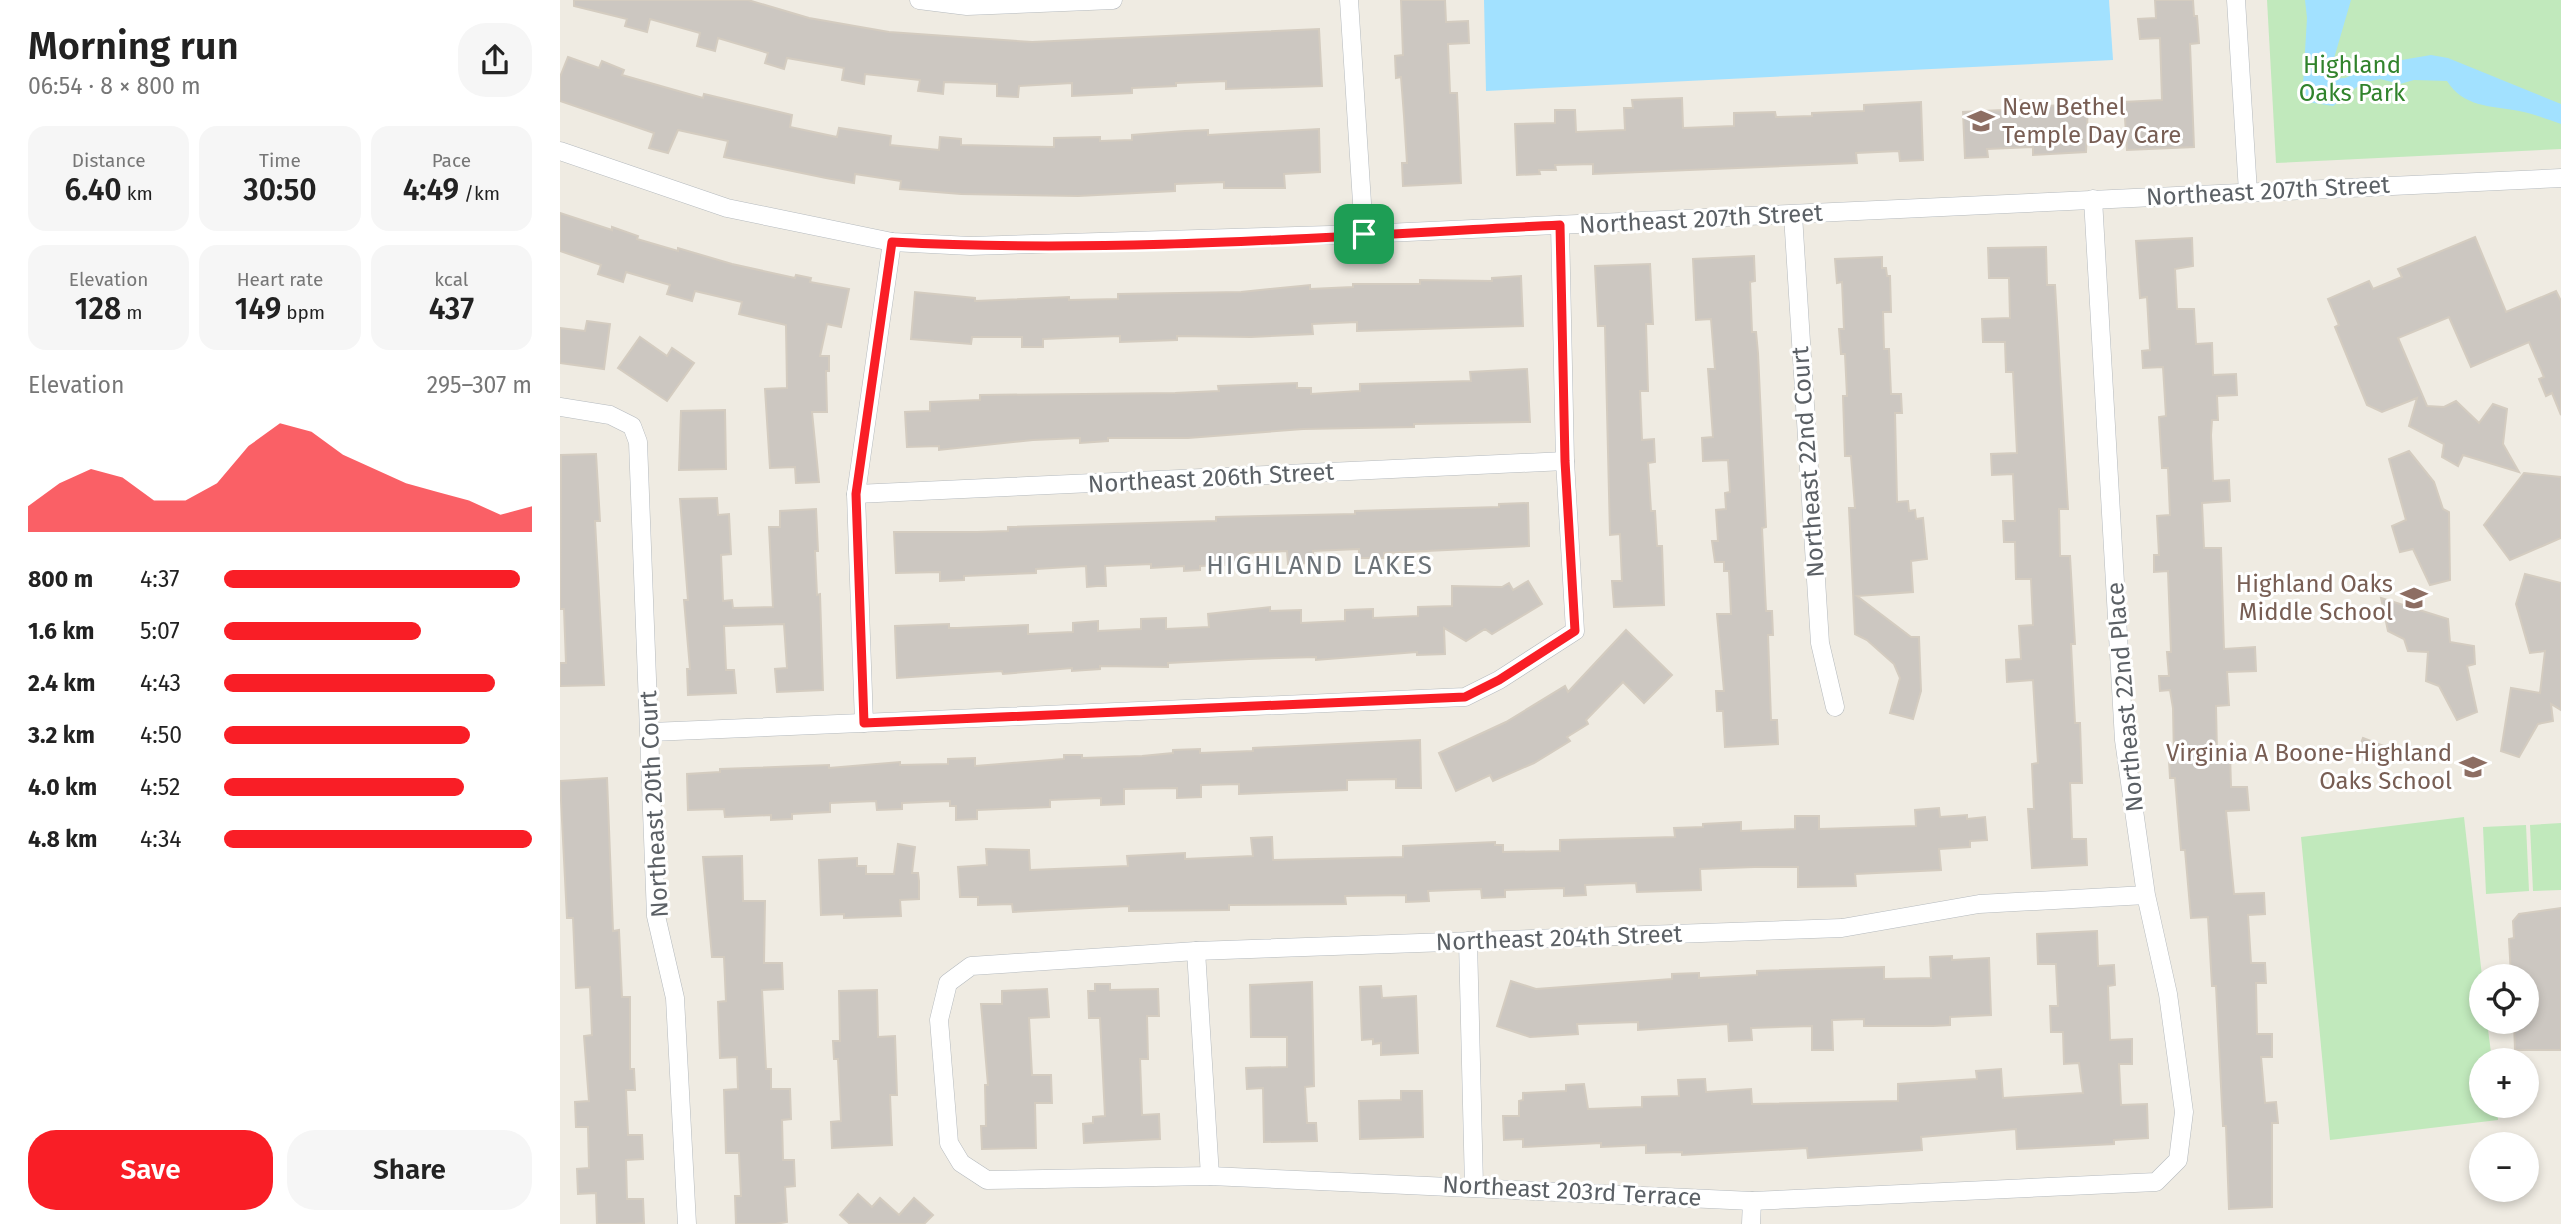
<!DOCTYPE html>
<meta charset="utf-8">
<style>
body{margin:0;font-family:"Fira Sans",sans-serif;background:#f6f6f6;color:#222;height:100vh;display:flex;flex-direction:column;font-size:26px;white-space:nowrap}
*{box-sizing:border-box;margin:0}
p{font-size:23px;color:#767676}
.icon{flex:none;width:38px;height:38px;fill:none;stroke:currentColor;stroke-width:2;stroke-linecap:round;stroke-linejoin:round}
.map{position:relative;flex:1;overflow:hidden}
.side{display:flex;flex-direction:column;background:#fff;width:560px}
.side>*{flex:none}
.buttons{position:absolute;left:1909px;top:964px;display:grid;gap:14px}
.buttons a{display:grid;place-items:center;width:70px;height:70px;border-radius:50%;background:#fff;box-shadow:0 4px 10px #0003;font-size:35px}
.pin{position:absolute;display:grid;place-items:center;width:60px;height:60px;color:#fff;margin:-30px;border-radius:14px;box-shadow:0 4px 10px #0006}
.round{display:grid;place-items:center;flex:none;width:74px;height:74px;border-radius:28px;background:#f6f6f6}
.head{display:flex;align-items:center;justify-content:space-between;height:119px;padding:0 28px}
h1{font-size:38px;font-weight:600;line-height:52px}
.figures{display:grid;grid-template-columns:repeat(3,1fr);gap:10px;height:119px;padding:7px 28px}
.figures div{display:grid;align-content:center;border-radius:18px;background:#f6f6f6;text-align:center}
.figures b{font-size:30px;font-weight:600}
.figures small{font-size:19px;font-weight:400}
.figures p{font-size:19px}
.chart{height:196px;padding:14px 28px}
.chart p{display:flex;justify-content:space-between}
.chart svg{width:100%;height:126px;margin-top:7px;fill:#f91e26;opacity:.7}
.button{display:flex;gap:14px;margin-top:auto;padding:14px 28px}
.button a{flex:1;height:80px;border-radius:28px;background:#f91e26;color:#fff;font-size:28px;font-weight:600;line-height:80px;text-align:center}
.button a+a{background:#f6f6f6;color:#222}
ul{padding:0 28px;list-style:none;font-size:23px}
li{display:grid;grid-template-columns:112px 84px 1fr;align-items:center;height:52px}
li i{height:18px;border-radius:9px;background:#f91e26}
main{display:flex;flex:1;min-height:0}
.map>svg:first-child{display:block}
.green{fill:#c1e9bc}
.water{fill:#a2e1ff}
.building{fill:#ccc7c1;stroke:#d4ccc0;stroke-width:2}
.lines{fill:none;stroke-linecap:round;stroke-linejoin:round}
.minor-casing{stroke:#b5babe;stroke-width:19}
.minor{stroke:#fff;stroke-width:18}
.route-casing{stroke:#fff;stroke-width:14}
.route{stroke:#f91e26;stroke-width:9}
.labels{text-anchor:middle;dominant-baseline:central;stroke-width:6;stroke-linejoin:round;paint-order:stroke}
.park-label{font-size:24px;fill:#31832c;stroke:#fff}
.education-label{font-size:24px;fill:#785e54;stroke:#fff;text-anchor:end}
.street-label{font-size:24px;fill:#5b6065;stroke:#fff}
.neighbourhood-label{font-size:26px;letter-spacing:2px;fill:#6b7277;stroke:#fff}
</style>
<main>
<section class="side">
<div class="head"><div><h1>Morning run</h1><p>06:54 · 8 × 800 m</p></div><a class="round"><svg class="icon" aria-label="share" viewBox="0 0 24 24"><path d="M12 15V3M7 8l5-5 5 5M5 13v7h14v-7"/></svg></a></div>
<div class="figures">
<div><p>Distance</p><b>6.40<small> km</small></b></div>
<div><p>Time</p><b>30:50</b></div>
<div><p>Pace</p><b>4:49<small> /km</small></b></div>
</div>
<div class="figures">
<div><p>Elevation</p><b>128<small> m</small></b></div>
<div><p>Heart rate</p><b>149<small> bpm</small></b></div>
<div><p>kcal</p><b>437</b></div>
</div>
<div class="chart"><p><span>Elevation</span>295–307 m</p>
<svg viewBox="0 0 160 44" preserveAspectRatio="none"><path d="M0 44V35L10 27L20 22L30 25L40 33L50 33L60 27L70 14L80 6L90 9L100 17L110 22L120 27L130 30L140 33L150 38L160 35V44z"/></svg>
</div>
<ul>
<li><b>800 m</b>4:37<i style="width:96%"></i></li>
<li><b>1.6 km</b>5:07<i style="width:64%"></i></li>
<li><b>2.4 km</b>4:43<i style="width:88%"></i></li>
<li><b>3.2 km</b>4:50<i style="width:80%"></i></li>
<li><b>4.0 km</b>4:52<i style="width:78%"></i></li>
<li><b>4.8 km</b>4:34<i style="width:100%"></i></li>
</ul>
<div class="button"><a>Save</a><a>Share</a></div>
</section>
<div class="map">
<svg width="2001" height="1224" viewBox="0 0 2001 1224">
<rect width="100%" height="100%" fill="#efebe2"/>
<!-- green -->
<g class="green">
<polygon points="1707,0 2001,0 2001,149 1716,163"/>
<polygon points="1904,817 1922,976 1922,1022 1927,1022 1932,1060 1922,1060 1922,1106 1937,1106 1938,1120 1770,1140 1741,837"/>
<polygon points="2001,823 2001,890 1973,891 1970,825"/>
<polygon points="1966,825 1969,891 1926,894 1923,827"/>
</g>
<!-- water -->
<g class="water">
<polygon points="924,0 1549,0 1553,60 926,91"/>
<path d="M1745,0h46l-23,79 17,-1 33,-14 53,-9 17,3 113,46v20c-14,-5 -27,-10 -42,-13 -28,-5 -56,-4 -72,-30l-33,-1 -14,4 -20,-5 -18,4 -29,23 -31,-5 5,-83z"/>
</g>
<!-- building -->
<g class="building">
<polygon points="14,0 188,0 249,18 329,32 472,42 759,29 762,86 666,89 666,81 616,83 616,86 572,88 572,93 512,96 512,83 459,86 458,97 437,96 437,84 384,82 383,94 358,91 360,80 305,74 304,84 282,80 284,68 227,58 224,69 205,63 208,53 158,38 155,51 137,46 140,33 90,19 87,32 65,26 67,19 14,6"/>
<polygon points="841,0 885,0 886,22 908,21 909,43 888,44 890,93 897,93 901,183 843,186 842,163 847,163 844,116 841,77 836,78 835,56 843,55"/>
<polygon points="1595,0 1633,0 1634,16 1637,16 1639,43 1630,44 1634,147 1567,150 1564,102 1602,100 1600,38 1580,39 1578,19 1596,18"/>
<polygon points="8,57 39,68 42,61 64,70 62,75 143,98 144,94 232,115 230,127 277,137 279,128 331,136 330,145 379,150 380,137 401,139 401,145 494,147 494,138 540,137 540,141 572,140 572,135 625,131 648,130 648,135 759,129 760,172 724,174 725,188 664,188 664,182 615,184 615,191 518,196 401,194 340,189 341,181 295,174 294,183 266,178 164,157 168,141 118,130 108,153 89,148 94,133 0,101 0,77"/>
<polygon points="1122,98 1123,128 1174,126 1174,113 1215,112 1216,117 1252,116 1252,113 1304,111 1304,105 1361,102 1363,160 1340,161 1339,151 1296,153 1297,163 1033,174 1033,164 995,165 996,170 979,170 980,174 957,175 955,124 995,123 995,110 1015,110 1016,132 1065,130 1064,108 1073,108 1072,100"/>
<polygon points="1463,100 1463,107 1528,104 1526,152 1473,155 1473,147 1427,149 1428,157 1405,158 1403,112 1443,110 1443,101"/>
<polygon points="0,213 52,230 52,227 78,236 77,239 118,251 118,248 172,264 235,278 236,275 251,278 250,282 289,289 281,327 267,324 260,356 269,356 269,371 266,371 267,412 252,412 259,482 236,483 235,467 210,468 205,389 227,388 226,325 179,314 182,302 135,291 132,301 107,294 110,285 66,272 63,282 38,274 41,265 0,251"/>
<polygon points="1915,237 1946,312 1996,291 2001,301 2001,415 1992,393 1986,396 1979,379 1984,377 1969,342 1911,367 1889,317 1838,338 1867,406 1884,407 1896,401 1919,423 1933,404 1947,409 1943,444 1959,472 1903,455 1898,466 1882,457 1884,444 1849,426 1857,398 1822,412 1807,405 1775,327 1779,325 1768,299 1809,281 1813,289 1842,277 1838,269"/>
<polygon points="1632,238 1633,266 1615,269 1617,309 1634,309 1636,344 1652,343 1653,375 1676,374 1677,395 1657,396 1658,420 1652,420 1651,435 1653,481 1669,480 1670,501 1642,503 1644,548 1661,548 1664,649 1695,647 1696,671 1667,672 1669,705 1656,706 1657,753 1670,753 1671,787 1687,787 1689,810 1666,811 1674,894 1704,893 1705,914 1688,915 1691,963 1705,963 1706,983 1696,983 1697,1034 1712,1034 1712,1057 1701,1057 1705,1103 1716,1102 1718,1123 1712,1123 1712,1207 1669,1209 1666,1126 1663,1126 1656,986 1652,986 1648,917 1631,918 1625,850 1621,850 1615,778 1610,778 1609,760 1614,760 1613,708 1610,690 1600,691 1599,676 1609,676 1607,652 1611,652 1608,571 1594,572 1594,555 1599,555 1597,516 1610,515 1608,468 1602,468 1599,417 1606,416 1603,367 1583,368 1582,351 1590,350 1587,297 1580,298 1576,241"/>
<polygon points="1486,247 1487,285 1495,285 1508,509 1499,509 1500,556 1510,556 1515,644 1511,644 1515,723 1520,723 1522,783 1510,783 1512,839 1526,839 1527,865 1472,868 1468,809 1474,809 1472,764 1478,763 1473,680 1447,682 1446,660 1461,659 1459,626 1473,625 1471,579 1456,579 1455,542 1444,542 1443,521 1455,521 1453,474 1432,475 1431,454 1457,453 1453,372 1446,372 1445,342 1423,342 1422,319 1450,318 1449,278 1429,278 1428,248"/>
<polygon points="1194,256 1195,281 1190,282 1192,332 1196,332 1198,353 1206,527 1202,528 1206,611 1212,611 1213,635 1208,635 1211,720 1217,720 1218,744 1165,747 1163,711 1157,711 1156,691 1164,691 1157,614 1171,614 1169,571 1164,571 1164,562 1155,562 1152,541 1158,541 1156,510 1166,509 1165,493 1170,492 1168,460 1143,461 1142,438 1153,437 1148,369 1155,369 1151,319 1136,320 1133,259"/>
<polygon points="1322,257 1322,268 1326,268 1327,276 1330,276 1331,312 1323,312 1324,349 1329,349 1331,394 1341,394 1342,413 1335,413 1337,502 1348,501 1349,511 1355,510 1356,519 1363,518 1367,559 1351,561 1353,592 1297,596 1351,637 1359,637 1361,691 1353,719 1330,713 1340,678 1334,664 1307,640 1295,634 1289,508 1295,508 1291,456 1285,456 1283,396 1287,396 1285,354 1281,354 1279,329 1284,329 1282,282 1277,283 1275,259"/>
<polygon points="1090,264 1093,324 1086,324 1088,391 1080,391 1082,440 1094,439 1095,462 1088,463 1091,511 1095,511 1097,546 1102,546 1104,605 1054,607 1052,581 1062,581 1060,534 1050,535 1045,326 1038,326 1035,266"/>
<polygon points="961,276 963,326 797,331 797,322 752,324 753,334 691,337 617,336 617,340 560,342 560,336 483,339 483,347 462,347 462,337 412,337 411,344 351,339 355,292 415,298 415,301 509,297 509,300 558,299 558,294 681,292 750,285 750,289 793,287 793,284 860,284 860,280 932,281 932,278"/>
<polygon points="27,321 50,324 44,369 0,363 0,328 25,331"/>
<polygon points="80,337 107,356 112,348 134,363 107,401 58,368"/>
<polygon points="967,369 970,422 854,424 854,427 743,429 628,438 548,438 548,441 520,443 520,438 473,440 379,450 379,446 347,447 345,412 370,411 370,402 420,400 420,395 615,393 659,391 658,386 737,383 737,388 751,388 751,394 800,391 800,384 911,381 910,372"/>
<polygon points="165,410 166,469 119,470 121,411"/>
<polygon points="1849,451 1874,482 1883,509 1889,512 1890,580 1870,585 1853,549 1840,552 1832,526 1846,520 1829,459"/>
<polygon points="36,454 40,521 35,521 44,685 0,686 0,663 6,663 4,609 0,609 1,455"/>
<polygon points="1964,473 2001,477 2001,538 1950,560 1924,525"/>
<polygon points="157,498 158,515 169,514 171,554 161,555 163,601 172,600 173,608 213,607 209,527 220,527 220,511 256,509 258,551 255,551 257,595 260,594 263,690 217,692 215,669 227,668 224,624 164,626 166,670 174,670 176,693 128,695 127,669 130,669 124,600 128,600 120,499"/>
<polygon points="968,503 969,546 824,553 824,558 799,558 799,549 753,551 754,563 728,564 727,551 685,553 686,564 640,566 640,570 624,571 624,566 591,568 591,564 545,566 546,586 537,586 527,587 526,566 476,569 476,573 404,576 404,580 380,581 380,572 336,573 334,532 417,532 448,531 448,527 656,521 656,517 795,514 795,511 939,507 939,504"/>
<polygon points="1965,574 2001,583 2001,710 1991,704 1993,721 1978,724 1959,757 1941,751 1951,688 1980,693 1985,651 1970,653 1956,604"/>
<polygon points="968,581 982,604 932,634 925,629 906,641 884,628 885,654 857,655 857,652 756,660 756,657 689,659 608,663 608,667 540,666 540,669 512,671 512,668 443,674 442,671 337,678 335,626 389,624 389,628 397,628 468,625 468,634 513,632 513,623 538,621 538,631 581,629 581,619 606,618 606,629 649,627 648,614 710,607 710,611 741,610 741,623 785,621 785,610 813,609 813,618 858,616 858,607 892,606 892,586 942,587 949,583 953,590"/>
<polygon points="1821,598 1888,619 1890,642 1914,646 1915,664 1907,666 1917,712 1897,720 1879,686 1866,681 1868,652 1848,651 1844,639 1828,631"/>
<polygon points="1066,630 1112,675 1084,703 1063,682 1026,720 1028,724 1007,737 1010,741 974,763 933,781 930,775 896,791 879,753 946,722 1005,686 1008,692"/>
<polygon points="1803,738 1829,748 1822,765 1796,755"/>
<polygon points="860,740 861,788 836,788 836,779 787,780 787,790 679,794 679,784 641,785 641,797 617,798 617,788 564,789 564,804 541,805 541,798 490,800 490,807 417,810 417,819 396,820 396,806 390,806 390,801 342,803 342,809 317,810 316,801 270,803 270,812 232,814 232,819 211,820 211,815 165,817 164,809 128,810 127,774 160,772 160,769 269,765 269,768 340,762 340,765 388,764 388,759 415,758 415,766 504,759 504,755 522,755 522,758 582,756 613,753 613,750 640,749 640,753 693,751 693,748"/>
<polygon points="47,778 53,931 59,930 62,997 70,997 70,1069 74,1069 75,1090 66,1090 68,1135 82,1135 83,1159 66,1160 67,1199 83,1199 84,1223 75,1224 37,1224 36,1193 18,1194 17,1169 29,1168 28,1127 16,1127 15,1102 29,1101 24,1036 32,1035 30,987 16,988 13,918 7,918 0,781"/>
<polygon points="1379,808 1380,817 1407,815 1407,819 1425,817 1427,840 1410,841 1410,847 1379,849 1381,870 1295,874 1296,886 1238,887 1238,867 1194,867 1140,869 1141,890 1077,892 1076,883 1025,885 1026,895 1004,896 1004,888 945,890 945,897 922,898 921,889 868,891 869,901 846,902 846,895 785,896 786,904 669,905 669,910 569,911 569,906 453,912 452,904 418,905 418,897 400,897 398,867 427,865 426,849 469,850 470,870 568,866 567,856 625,853 625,859 693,856 691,838 712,837 713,860 843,857 843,846 935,842 935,845 943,845 943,852 1000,851 1000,840 1115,837 1114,828 1143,827 1143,824 1181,822 1181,831 1235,829 1235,816 1259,816 1259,829 1356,826 1355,810"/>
<polygon points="338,844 355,847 352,873 358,873 359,881 359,899 340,900 341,916 284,918 284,914 261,915 259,860 297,858 297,866 306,866 306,874 334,874"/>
<polygon points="182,856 183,901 205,901 204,963 222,963 223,989 202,990 206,1069 211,1069 211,1089 230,1089 231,1119 222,1120 223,1160 234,1160 235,1186 225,1187 227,1222 215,1224 176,1224 175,1196 181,1196 179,1153 166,1153 164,1090 178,1089 177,1057 160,1058 158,1002 166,1001 164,957 152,957 143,857"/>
<polygon points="2001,908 2001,1050 1955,1050 1954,1022 1967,1022 1967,976 1951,976 1949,939 1954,938 1953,921 1959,914"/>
<polygon points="1537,931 1538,966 1554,965 1555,985 1548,986 1550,1040 1572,1039 1572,1064 1559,1064 1561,1105 1587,1104 1588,1138 1554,1140 1554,1144 1457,1149 1456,1129 1361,1137 1362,1150 1248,1158 1247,1148 1122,1155 1122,1152 1086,1153 1086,1145 1041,1147 1041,1143 963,1147 963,1139 944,1140 943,1116 959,1116 959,1101 963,1100 963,1093 1006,1091 1006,1085 1024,1084 1028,1109 1082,1107 1082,1097 1119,1096 1118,1080 1145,1079 1146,1092 1191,1089 1192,1104 1338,1101 1338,1084 1417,1079 1416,1071 1441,1069 1443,1098 1523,1093 1519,1063 1504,1064 1503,1032 1491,1032 1490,1006 1498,1006 1496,964 1478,964 1477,934"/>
<polygon points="1392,956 1392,960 1429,958 1431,1015 1390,1017 1390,1025 1373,1026 1304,1026 1304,1019 1272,1020 1273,1050 1252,1050 1252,1026 1191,1028 1192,1040 1169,1041 1168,1024 1078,1030 1078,1022 1017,1024 1018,1034 970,1037 937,1026 951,981 976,989 1112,979 1112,974 1139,973 1139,978 1197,975 1197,971 1324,967 1324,979 1371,978 1370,957"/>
<polygon points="752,982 754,1086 745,1087 747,1123 756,1123 757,1141 704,1142 703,1088 687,1089 686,1068 727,1067 727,1037 691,1037 690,985"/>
<polygon points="535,984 550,984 550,990 598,989 599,1016 587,1016 588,1059 580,1059 582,1115 599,1114 600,1139 524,1143 523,1124 533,1123 533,1117 545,1116 540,1018 529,1018 528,991 535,991"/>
<polygon points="821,986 822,998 856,996 858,1053 821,1055 821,1043 813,1044 813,1039 802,1040 800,987"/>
<polygon points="487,989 489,1017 469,1018 472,1075 491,1075 492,1103 475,1103 476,1148 422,1149 421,1126 426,1126 425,1085 428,1085 421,1004 442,1004 442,991"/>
<polygon points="317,990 318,1037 335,1036 337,1095 330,1095 332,1145 272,1148 271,1122 281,1121 278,1059 274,1059 273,1041 280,1041 279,991"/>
<polygon points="841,1091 862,1091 863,1137 800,1139 799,1101 841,1100"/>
<polygon points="298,1194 312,1207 320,1198 339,1215 354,1198 373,1215 364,1224 290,1224 280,1215"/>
</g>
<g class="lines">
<defs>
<g id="minor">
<polyline points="359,0 407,6 553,0"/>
<polyline points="789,0 804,234"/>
<polyline points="1676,0 1688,192"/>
<polyline points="0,151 167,208 332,242 410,246 804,234 2001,178"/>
<polyline points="1533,199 1564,740 1586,895 1608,994 1624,1112 1618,1160 1596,1182 1192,1201 650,1176 427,1180 401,1163 389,1143 379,1020 388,983 411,966 636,951 1282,928 1419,904 1586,895"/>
<polyline points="1233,215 1260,643 1275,707"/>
<polyline points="0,407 50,415 72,426 78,442 96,916 115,998 127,1224"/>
<polyline points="296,494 1005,461"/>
<polyline points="304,723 296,494 332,242"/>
<polyline points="91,732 905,697 939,680 1015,631 1005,461 1000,225"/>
<polyline points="908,941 914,1186"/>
<polyline points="636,951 650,1176"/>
<polyline points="1191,1224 1192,1201"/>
</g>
</defs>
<!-- minor casing -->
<use href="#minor" class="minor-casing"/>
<!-- minor -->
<use href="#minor" class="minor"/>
</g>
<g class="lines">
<defs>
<path id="route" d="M1000,225l5,236 10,170 -76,49 -34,17 -601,26 -8,-229 36,-252c222,12 446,-6 668,-17z"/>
</defs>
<!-- route casing -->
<use href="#route" class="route-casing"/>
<!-- route -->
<use href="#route" class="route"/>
</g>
<!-- icons -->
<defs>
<symbol id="school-bare" viewBox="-9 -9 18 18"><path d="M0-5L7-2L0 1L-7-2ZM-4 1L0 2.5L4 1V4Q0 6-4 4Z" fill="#8d6e63" stroke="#fff" stroke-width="2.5" paint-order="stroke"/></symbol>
</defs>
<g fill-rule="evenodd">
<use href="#school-bare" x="1402" y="102" width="38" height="38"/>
<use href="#school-bare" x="1835" y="579" width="38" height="38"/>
<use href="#school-bare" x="1894" y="748" width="38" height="38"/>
</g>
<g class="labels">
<!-- park labels -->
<g class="park-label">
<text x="1792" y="65">Highland<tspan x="1792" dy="28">Oaks Park</tspan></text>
</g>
<!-- education labels -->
<g class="education-label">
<text x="1442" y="107" text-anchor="start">New Bethel<tspan x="1442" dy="28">Temple Day Care</tspan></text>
<text x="1833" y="584">Highland Oaks<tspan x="1833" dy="28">Middle School</tspan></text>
<text x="1892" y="753">Virginia A Boone-Highland<tspan x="1892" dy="28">Oaks School</tspan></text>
</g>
<!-- street labels -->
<g class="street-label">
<text transform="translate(1708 191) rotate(-3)">Northeast 207th Street</text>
<text transform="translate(1141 219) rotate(-3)">Northeast 207th Street</text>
<text transform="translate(1248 462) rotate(-94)">Northeast 22nd Court</text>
<text transform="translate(651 478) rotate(-3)">Northeast 206th Street</text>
<text transform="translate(1565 697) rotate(-95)">Northeast 22nd Place</text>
<text transform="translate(94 804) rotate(-93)">Northeast 20th Court</text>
<text transform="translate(999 938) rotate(-2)">Northeast 204th Street</text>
<text transform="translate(1012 1191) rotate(3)">Northeast 203rd Terrace</text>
</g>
<!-- neighbourhood labels -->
<g class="neighbourhood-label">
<text x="760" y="565">HIGHLAND LAKES</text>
</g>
</g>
</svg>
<div class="buttons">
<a><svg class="icon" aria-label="locate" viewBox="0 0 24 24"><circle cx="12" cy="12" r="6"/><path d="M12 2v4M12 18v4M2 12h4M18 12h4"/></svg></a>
<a>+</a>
<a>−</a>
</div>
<div class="pin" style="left:804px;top:234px;background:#1e9e55"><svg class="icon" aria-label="arrive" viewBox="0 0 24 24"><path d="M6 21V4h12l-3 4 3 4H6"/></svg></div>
</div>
</main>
